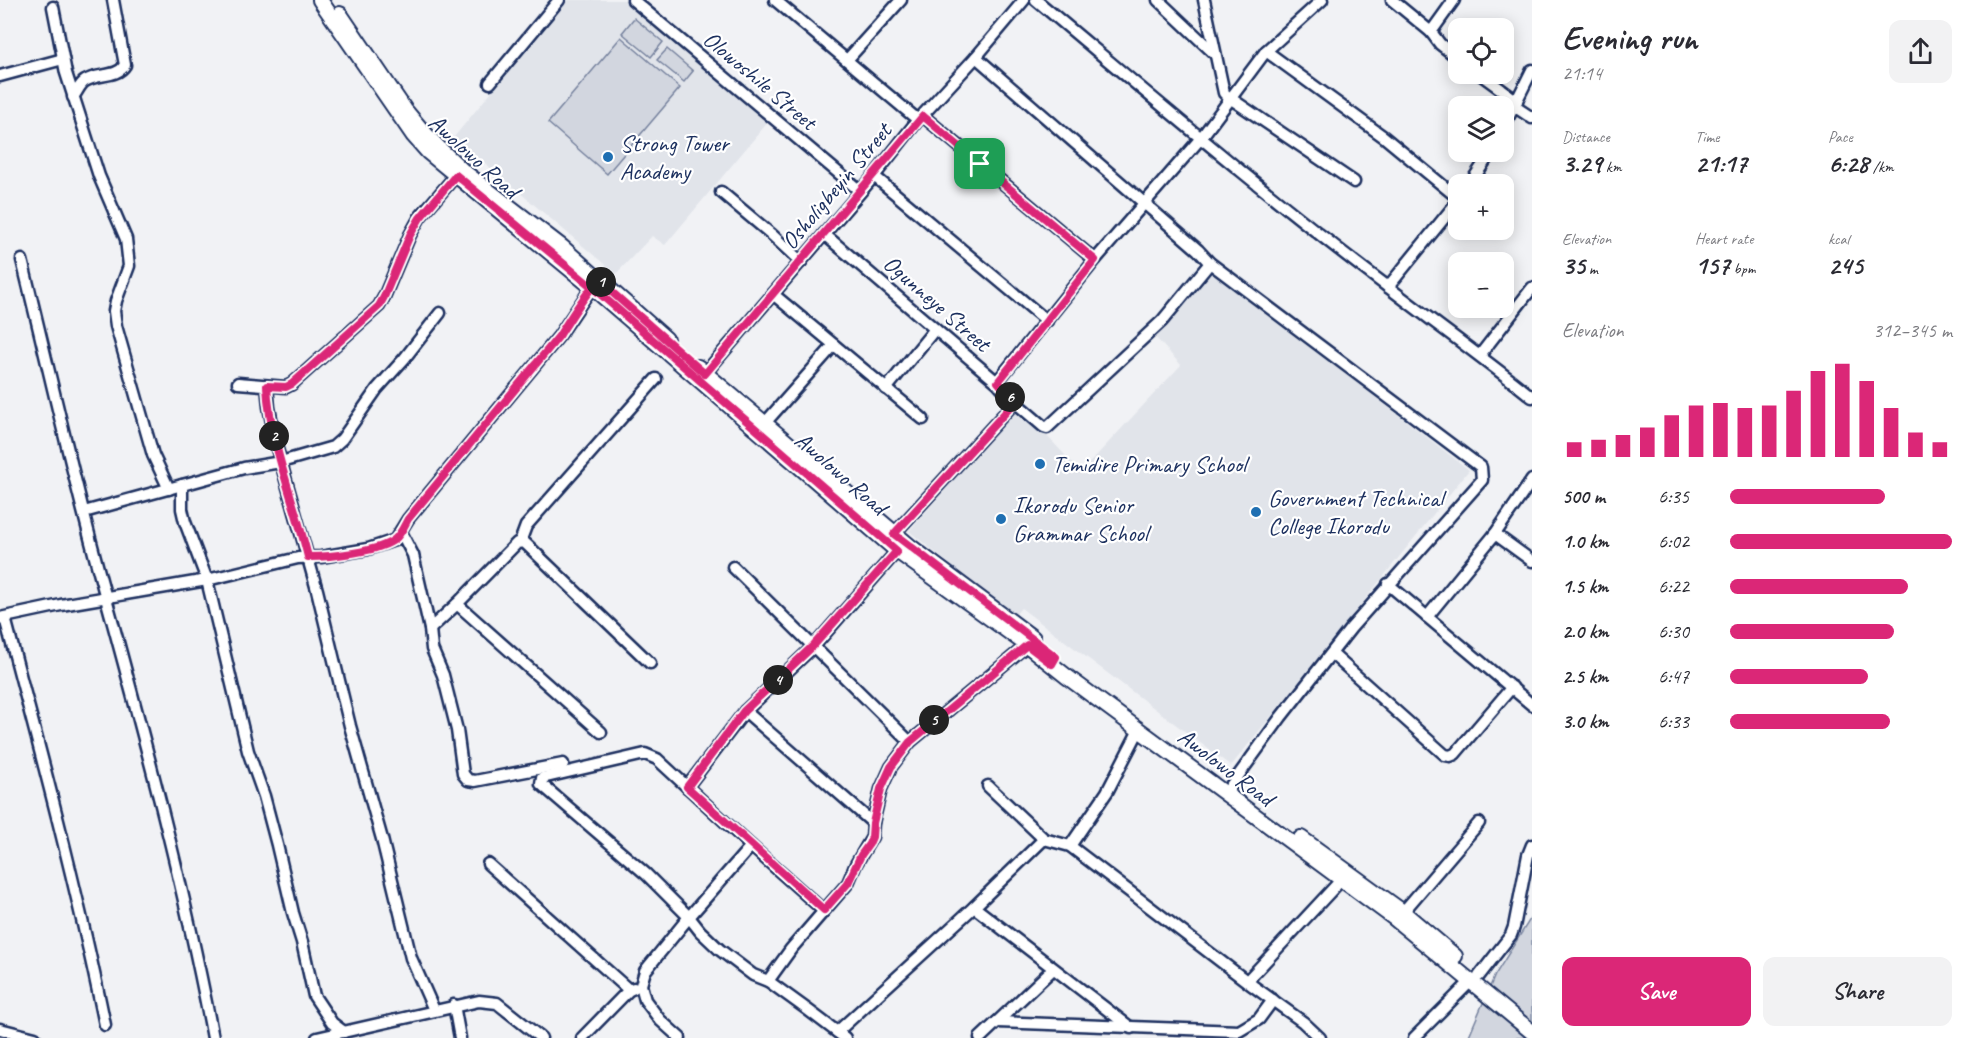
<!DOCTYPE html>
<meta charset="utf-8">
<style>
body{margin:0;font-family:Caveat,sans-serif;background:#f2f2f3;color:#2b2b33;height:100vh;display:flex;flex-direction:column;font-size:22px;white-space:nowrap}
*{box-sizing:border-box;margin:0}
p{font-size:20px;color:#7c7c81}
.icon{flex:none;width:33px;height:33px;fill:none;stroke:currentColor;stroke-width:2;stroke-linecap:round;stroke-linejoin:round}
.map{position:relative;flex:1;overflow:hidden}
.details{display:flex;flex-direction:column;background:#fff;width:450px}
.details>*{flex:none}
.controls{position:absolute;left:1448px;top:18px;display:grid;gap:12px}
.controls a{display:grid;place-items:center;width:66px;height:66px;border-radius:12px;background:#fff;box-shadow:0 3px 15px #0003;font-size:30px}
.pin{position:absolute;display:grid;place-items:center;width:51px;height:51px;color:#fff;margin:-26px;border-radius:12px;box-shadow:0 3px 9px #0006}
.km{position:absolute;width:30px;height:30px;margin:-15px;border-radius:50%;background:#222;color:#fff;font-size:16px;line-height:30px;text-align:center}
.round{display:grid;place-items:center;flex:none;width:63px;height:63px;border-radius:12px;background:#f2f2f3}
.overview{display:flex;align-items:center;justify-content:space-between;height:102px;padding:0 30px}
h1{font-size:33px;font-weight:600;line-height:45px}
.stats{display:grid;grid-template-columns:repeat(3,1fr);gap:9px;height:102px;padding:6px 30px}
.stats div{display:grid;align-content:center}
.stats b{font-size:26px;font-weight:600}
.stats small{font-size:16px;font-weight:400}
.stats p{font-size:16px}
.chart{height:168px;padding:12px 30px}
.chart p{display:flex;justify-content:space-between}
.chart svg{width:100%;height:108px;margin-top:6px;stroke:#db2777;stroke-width:6}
.action{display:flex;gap:12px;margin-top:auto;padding:12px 30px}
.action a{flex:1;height:69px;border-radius:12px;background:#db2777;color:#fff;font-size:24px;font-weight:600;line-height:69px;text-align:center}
.action a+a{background:#f2f2f3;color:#2b2b33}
ul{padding:0 30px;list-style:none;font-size:20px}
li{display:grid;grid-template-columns:96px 72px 1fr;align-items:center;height:45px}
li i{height:15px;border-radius:8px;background:#db2777}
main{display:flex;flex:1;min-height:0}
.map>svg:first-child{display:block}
.built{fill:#e1e4ea}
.green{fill:#d2d6df;stroke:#76829e;stroke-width:1.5}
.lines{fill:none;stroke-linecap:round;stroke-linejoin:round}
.minor-casing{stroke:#1b2f5e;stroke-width:15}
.major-casing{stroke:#1b2f5e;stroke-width:18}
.minor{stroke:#fff;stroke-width:10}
.major{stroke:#fff;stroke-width:14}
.route-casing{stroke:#fff;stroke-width:12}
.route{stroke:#db2777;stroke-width:8}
.poi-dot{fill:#1f6fb2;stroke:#fff;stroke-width:2}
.labels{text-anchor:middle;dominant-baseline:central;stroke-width:4.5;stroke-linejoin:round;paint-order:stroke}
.street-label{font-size:24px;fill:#1b2f5e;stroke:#fff}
.poi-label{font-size:24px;fill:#1b2f5e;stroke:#fff;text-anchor:start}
</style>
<main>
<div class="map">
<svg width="1532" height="1038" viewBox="0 0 1532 1038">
<rect width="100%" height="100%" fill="#f1f2f5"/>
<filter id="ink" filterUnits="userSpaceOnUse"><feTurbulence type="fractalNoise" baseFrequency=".0167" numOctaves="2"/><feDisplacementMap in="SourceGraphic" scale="12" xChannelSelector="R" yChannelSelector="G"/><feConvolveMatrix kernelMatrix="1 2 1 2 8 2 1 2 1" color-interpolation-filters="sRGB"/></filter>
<g filter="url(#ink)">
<!-- built -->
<g class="built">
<polygon points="567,0 626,0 769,121 665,245 652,236 616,274 454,137"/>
<polygon points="1212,270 1469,470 1231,766 1021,608 1015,615 980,589 909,531 1017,408 1048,437 1081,472 1181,365 1156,338"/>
</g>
<!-- green -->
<g class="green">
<polygon points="634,18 663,42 651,57 622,33"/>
<polygon points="621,37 680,88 607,174 548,123"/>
<polygon points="667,49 693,71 684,82 657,60"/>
<polygon points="1532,916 1532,1038 1468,1038 1495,975"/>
</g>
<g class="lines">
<defs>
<g id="minor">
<polyline points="633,0 860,191"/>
<polyline points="775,0 918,120"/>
<path d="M1036,0c116,97 231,196 352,287 48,37 97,72 144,110"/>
<polyline points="1158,0 1215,54"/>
<polyline points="1204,0 1224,93 1227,96 1354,182"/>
<polyline points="1392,0 1431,32 1440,44 1458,58"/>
<polyline points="53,7 66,73 99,176 126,239 129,266 116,301 114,311 116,326 153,455 169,489"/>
<polyline points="1431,32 1454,0"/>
<polyline points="1266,51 1384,137 1458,198"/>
<polyline points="976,57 1198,250 1210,263 1481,467 1482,480 1351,628 1281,717 1230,787"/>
<polyline points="847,60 901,0"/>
<polyline points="1480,74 1517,101"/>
<polyline points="0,76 63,59"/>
<polyline points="490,83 559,0"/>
<path d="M73,97c4,-5 7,-13 12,-16 12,-8 32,-3 40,-16l-12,-65"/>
<polyline points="1514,106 1532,118"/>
<polyline points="923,116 1095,260"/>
<polyline points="1503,128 1532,70"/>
<polyline points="874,176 1047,321"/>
<polyline points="1470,184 1491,152"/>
<polyline points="721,192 771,234 801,262"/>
<polyline points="824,234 997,382 1015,402 1044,427 1047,428 1162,321 1210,263"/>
<path d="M22,260c28,113 53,227 84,338 40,146 79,292 107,440"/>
<polyline points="1388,287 1458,201"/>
<polyline points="773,294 923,419"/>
<polyline points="1480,355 1532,288"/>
<polyline points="701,378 874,176 918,120 976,57 1024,0"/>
<polyline points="997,382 1095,260 1201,138 1266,51 1322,0"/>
<polyline points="238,383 286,387 292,384 379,306 384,297 410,235 420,217 456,175"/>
<polyline points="267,386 269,407 276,445 317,590 350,726 382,839 411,958 434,1010"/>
<polyline points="886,389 935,329"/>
<polyline points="765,423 834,345"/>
<polyline points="182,485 182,509 185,522 207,580 248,751 264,796 277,845 293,913 302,942 314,996 332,1023 344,1032"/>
<polyline points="84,512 244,468 281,462 333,447 342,439 377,389 404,359 440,313"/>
<polyline points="401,532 413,555 430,629 432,649 443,675 457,730 463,774 468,780 475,781 563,764"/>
<polyline points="894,534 1015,402"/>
<polyline points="1495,534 1532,561"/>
<polyline points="520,542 526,526 656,379"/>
<polyline points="733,567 910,742"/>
<polyline points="1388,584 1532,705"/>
<polyline points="457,604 601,732"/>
<polyline points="1427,617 1495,534 1532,480"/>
<polyline points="0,618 61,605 207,580 298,558 321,557 368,549 395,540 408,519 559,336 596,281"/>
<path d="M5,618c36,135 72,270 100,407"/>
<polyline points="430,629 457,604 517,543 524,542 650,663"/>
<polyline points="1332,654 1445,755 1450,756 1455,754 1512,687"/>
<polyline points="745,711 873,823"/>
<polyline points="988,786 1044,839 1070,846 1253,986 1303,1022 1320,1038"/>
<polyline points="687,787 745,711 814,646 897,551"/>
<polyline points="1070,846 1107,792 1139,730"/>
<polyline points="488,864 629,990"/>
<polyline points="974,907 1131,1028"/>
<polyline points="823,910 751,846 657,759 645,754 542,778 541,784 646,874 689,917 700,931 720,950 753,975 768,981 808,1010 845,1038"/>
<polyline points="1403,912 1479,823"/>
<polyline points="1479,976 1511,935 1514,927 1528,855 1532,845"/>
<polyline points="768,981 791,949 848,883 856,864 872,837 873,823 881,789 891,767 910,742 1027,645"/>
<polyline points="1247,981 1342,879"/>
<polyline points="454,1005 460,1038"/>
<polyline points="997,1022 1239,1031 1259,1019 1273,1000"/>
<polyline points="0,1029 35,1038"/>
<polyline points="837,1032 974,907 1044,839"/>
<polyline points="317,1038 479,1001 497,1003 541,1038"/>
<polyline points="582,1038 629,990 634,988"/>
<polyline points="680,1038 660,1020 645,1000 641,985 645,971 689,917 751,846"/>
<polyline points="980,1038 1053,969"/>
<polyline points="1414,1038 1471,981"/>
</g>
<g id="major">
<polyline points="320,0 413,135 428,152 592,287 897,551 1027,645 1066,676 1394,918 1532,1032"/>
<polyline points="340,14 405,110 420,128 440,149 463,171 562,247 666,339"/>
<polyline points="698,367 911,547 1033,638"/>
<polyline points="1301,838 1403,912 1455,956"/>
</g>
</defs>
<!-- minor casing -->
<use href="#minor" class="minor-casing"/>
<!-- major casing -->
<use href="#major" class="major-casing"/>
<!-- minor -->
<use href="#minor" class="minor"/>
<!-- major -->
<use href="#major" class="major"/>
</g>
</g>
<g class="lines" filter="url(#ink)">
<defs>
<path id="route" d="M980,164l-57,-48 -218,258 -107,-94c-15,17 -27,37 -39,56l-151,183c-4,7 -7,15 -13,20 -15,13 -67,18 -87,18 -14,-57 -38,-112 -41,-171l19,1 6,-3 87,-78 5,-9 26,-62 10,-17 36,-43 136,112 305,264 -84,95 -69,65 -57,76 137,123 24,-27 13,-28 8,-11 3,-7 1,-14 8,-34 10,-22 19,-25 117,-97 25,19 4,-7 -162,-123 121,-132 -17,-20 97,-122 -115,-96"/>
</defs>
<!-- route casing -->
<use href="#route" class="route-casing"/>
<!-- route -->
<use href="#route" class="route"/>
</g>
<!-- markers -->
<g class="poi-dot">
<circle cx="608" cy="157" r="6"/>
<circle cx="1040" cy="464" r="6"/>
<circle cx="1256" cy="512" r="6"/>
<circle cx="1001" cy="519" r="6"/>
</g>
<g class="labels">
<!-- street labels -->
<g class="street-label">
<text transform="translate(760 80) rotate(40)">Olowoshile Street</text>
<text transform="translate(474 156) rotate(42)">Awolowo Road</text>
<text transform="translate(836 186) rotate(-50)">Osholigbeyin Street</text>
<text transform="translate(937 303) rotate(41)">Ogunneye Street</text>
<text transform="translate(841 473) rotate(41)">Awolowo Road</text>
<text transform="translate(1226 767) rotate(37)">Awolowo Road</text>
</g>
<!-- poi labels -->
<g class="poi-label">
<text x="620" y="143">Strong Tower<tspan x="620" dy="28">Academy</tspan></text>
<text x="1052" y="464">Temidire Primary School</text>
<text x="1268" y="498">Government Technical<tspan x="1268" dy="28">College Ikorodu</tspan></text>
<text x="1013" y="505">Ikorodu Senior<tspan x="1013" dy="28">Grammar School</tspan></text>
</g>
</g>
</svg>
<div class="controls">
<a><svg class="icon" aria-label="locate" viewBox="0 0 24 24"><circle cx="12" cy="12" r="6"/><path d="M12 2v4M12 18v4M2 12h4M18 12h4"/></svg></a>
<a><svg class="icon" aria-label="layers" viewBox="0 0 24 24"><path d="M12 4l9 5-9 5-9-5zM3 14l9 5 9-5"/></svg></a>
<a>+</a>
<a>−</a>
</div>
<div class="pin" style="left:980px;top:164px;background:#1e9e55"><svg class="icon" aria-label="arrive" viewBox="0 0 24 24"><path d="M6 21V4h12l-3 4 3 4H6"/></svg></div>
<b class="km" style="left:601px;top:282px">1</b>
<b class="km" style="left:274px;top:436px">2</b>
<b class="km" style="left:778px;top:680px">4</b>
<b class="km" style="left:934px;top:720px">5</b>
<b class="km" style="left:1010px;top:397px">6</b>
</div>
<section class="details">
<div class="overview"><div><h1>Evening run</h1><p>21:14</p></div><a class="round"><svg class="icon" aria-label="share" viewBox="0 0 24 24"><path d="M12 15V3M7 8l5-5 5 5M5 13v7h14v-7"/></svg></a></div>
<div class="stats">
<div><p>Distance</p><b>3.29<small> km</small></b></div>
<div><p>Time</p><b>21:17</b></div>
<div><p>Pace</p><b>6:28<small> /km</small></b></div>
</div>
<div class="stats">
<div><p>Elevation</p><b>35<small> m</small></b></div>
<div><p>Heart rate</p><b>157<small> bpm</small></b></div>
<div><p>kcal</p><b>245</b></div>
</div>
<div class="chart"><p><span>Elevation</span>312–345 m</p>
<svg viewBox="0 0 160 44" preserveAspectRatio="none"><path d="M5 44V38M15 44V37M25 44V35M35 44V32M45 44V27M55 44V23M65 44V22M75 44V24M85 44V23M95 44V17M105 44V9M115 44V6M125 44V13M135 44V24M145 44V34M155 44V38"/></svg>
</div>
<ul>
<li><b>500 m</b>6:35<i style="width:70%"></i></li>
<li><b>1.0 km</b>6:02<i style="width:100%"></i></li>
<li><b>1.5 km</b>6:22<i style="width:80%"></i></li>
<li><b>2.0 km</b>6:30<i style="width:74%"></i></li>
<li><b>2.5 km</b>6:47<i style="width:62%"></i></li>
<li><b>3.0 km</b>6:33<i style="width:72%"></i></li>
</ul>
<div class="action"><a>Save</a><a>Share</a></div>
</section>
</main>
